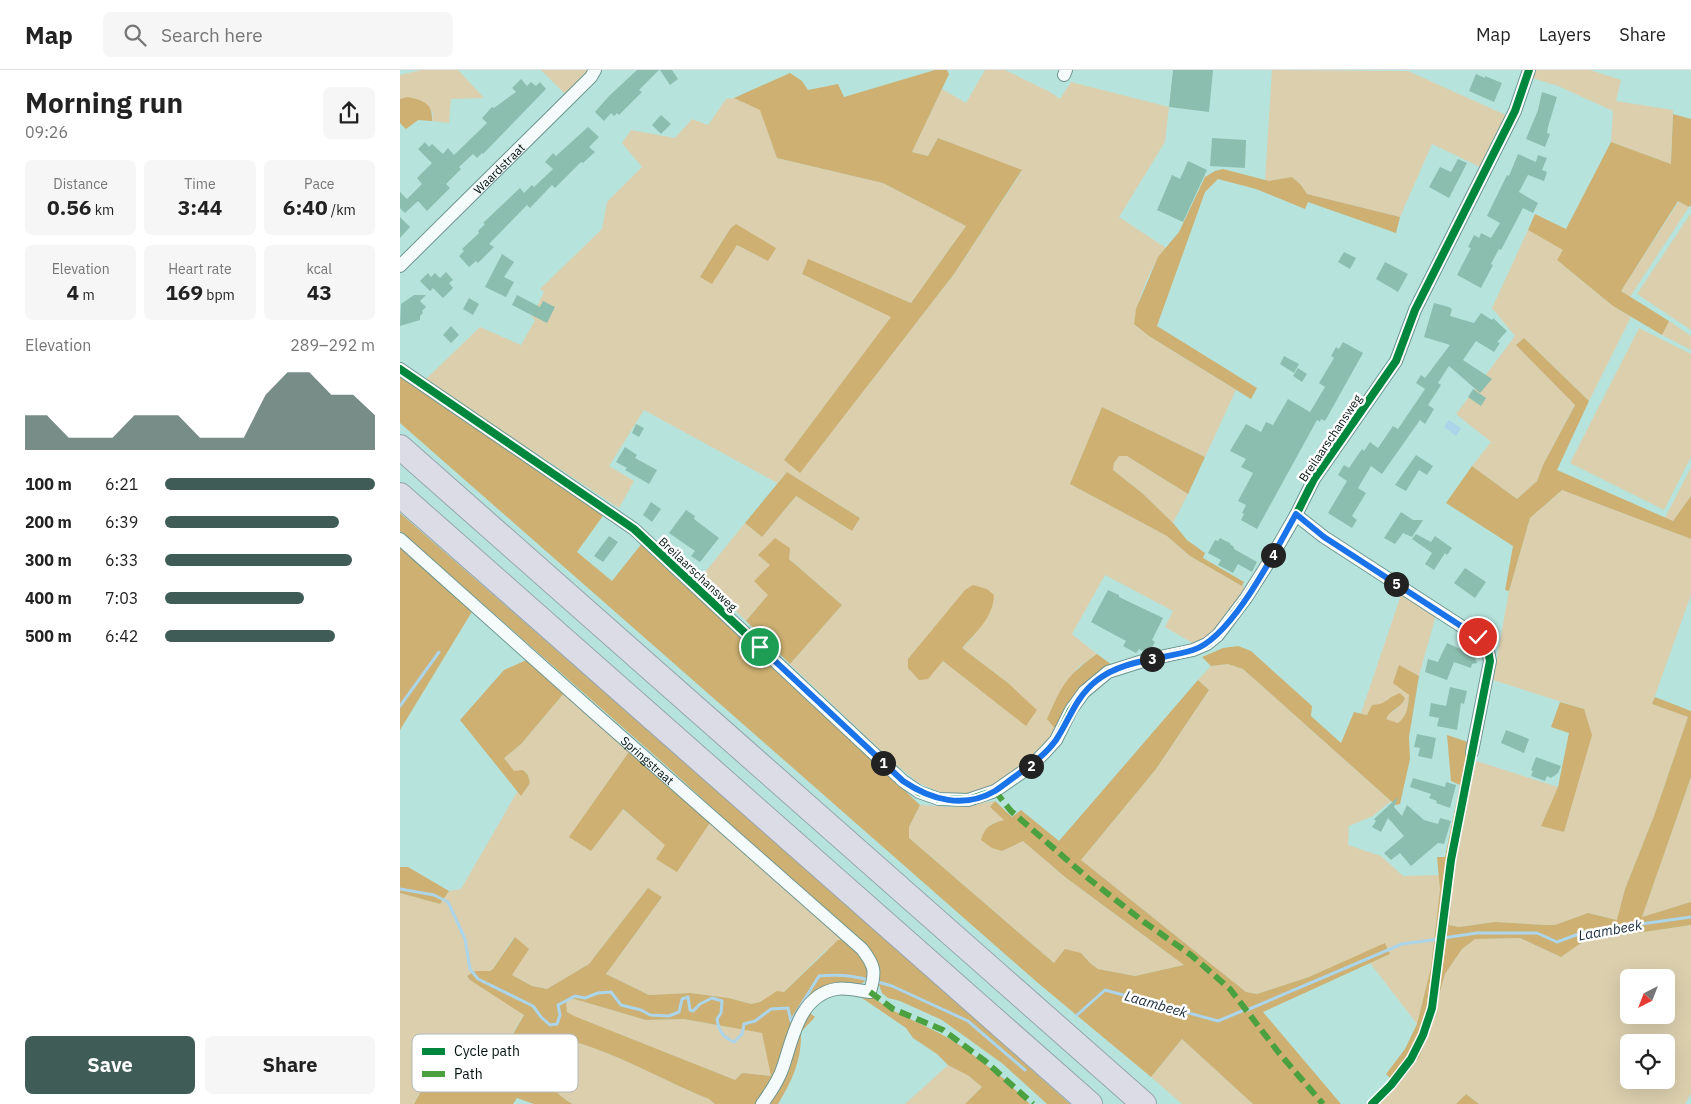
<!DOCTYPE html>
<meta charset="utf-8">
<style>
body{margin:0;font-family:"IBM Plex Sans",sans-serif;background:#f6f6f6;color:#222;height:100vh;display:flex;flex-direction:column;font-size:19px;white-space:nowrap}
*{box-sizing:border-box;margin:0}
p{font-size:16px;color:#767676}
.icon{flex:none;width:28px;height:28px;fill:none;stroke:currentColor;stroke-width:2;stroke-linecap:round;stroke-linejoin:round}
.map{position:relative;flex:1;overflow:hidden}
.details{display:flex;flex-direction:column;background:#fff;width:400px}
.details>*{flex:none}
.needle{width:32px;rotate:222deg}
.tools{position:absolute;left:1220px;top:899px;display:grid;gap:10px}
.tools a{display:grid;place-items:center;width:55px;height:55px;border-radius:8px;background:#fff;box-shadow:0 5px 20px #0002;font-size:25px}
.pin{position:absolute;display:grid;place-items:center;width:42px;height:42px;color:#fff;margin:-21px;border:2px solid #fff;border-radius:50%;box-shadow:0 1px 5px #0007}
.km{position:absolute;width:25px;height:25px;margin:-12px;border-radius:50%;background:#222;color:#fff;font-size:14px;line-height:25px;text-align:center}
.round{display:grid;place-items:center;flex:none;width:52px;height:52px;border-radius:8px;background:#f6f6f6}
.overview{display:flex;align-items:center;justify-content:space-between;height:85px;padding:0 25px}
h1{font-size:28px;font-weight:700;line-height:38px}
.figures{display:grid;grid-template-columns:repeat(3,1fr);gap:8px;height:85px;padding:5px 25px}
.figures div{display:grid;align-content:center;border-radius:8px;background:#f6f6f6;text-align:center}
.figures b{font-size:21px;font-weight:700}
.figures small{font-size:14px;font-weight:400}
.figures p{font-size:14px}
.chart{height:140px;padding:10px 25px}
.chart p{display:flex;justify-content:space-between}
.chart svg{width:100%;height:90px;margin-top:5px;fill:#405c57;opacity:.7}
.cta{display:flex;gap:10px;margin-top:auto;padding:10px 25px}
.cta a{flex:1;height:58px;border-radius:8px;background:#405c57;color:#fff;font-size:20px;font-weight:700;line-height:58px;text-align:center}
.cta a+a{background:#f6f6f6;color:#222}
ul{padding:0 25px;list-style:none;font-size:16px}
li{display:grid;grid-template-columns:80px 60px 1fr;align-items:center;height:38px}
li i{height:12px;border-radius:6px;background:#405c57}
header{display:flex;align-items:center;gap:30px;box-sizing:border-box;height:70px;padding:0 25px;background:#fff;border-bottom:1px solid #e0e0e0}
header strong{font-size:24px}
nav{display:flex;gap:28px;margin-inline-start:auto;font-size:18px}
.search{width:350px;height:45px;background:#f6f6f6;display:flex;align-items:center;gap:12px;box-sizing:border-box;padding:0 18px;border-radius:8px;color:#767676;font-size:19px}
main{display:flex;flex:1;min-height:0}
.map>svg:first-child{display:block}
.green{fill:#dbcfae;fill-rule:evenodd}
.forest{fill:#cdb072;fill-rule:evenodd}
.water{fill:#acd5e9}
.lines{fill:none;stroke-linecap:round;stroke-linejoin:round}
.stream{stroke:#acd5e9;stroke-width:3}
.building{fill:#8bbeaf}
.minor-casing{stroke:#6f9691;stroke-width:14}
.motorway-casing{stroke:#94a5ad;stroke-width:26}
.minor{stroke:#f4fbfa;stroke-width:12}
.motorway{stroke:#dbdce6;stroke-width:24}
.quiet{stroke:#4ba03f;stroke-width:6;stroke-dasharray:12 6;stroke-linecap:butt}
.cycleway-casing{stroke:#fff;stroke-width:11}
.cycleway{stroke:#00873e;stroke-width:8}
.route-casing{stroke:#fff;stroke-width:10}
.route{stroke:#1a73e8;stroke-width:6}
.labels{text-anchor:middle;dominant-baseline:central;stroke-width:5;stroke-linejoin:round;paint-order:stroke}
.street-label{font-size:12px;fill:#00120f;stroke:#fff}
.water-label{font-size:14px;font-style:italic;fill:#192b3a;stroke:#fff}
.key{fill:#fff;stroke:#b2b8b7;stroke-width:1}
.key-label{font-size:14px;fill:#00120f}
</style>
<header>
<strong>Map</strong>
<div class="search"><svg class="icon" aria-label="search" viewBox="0 0 24 24"><circle cx="10" cy="10" r="6"/><path d="M15 15l6 6"/></svg>Search here</div>
<nav><a>Map</a><a>Layers</a><a>Share</a></nav>
</header>
<main>
<section class="details">
<div class="overview"><div><h1>Morning run</h1><p>09:26</p></div><a class="round"><svg class="icon" aria-label="share" viewBox="0 0 24 24"><path d="M12 15V3M7 8l5-5 5 5M5 13v7h14v-7"/></svg></a></div>
<div class="figures">
<div><p>Distance</p><b>0.56<small> km</small></b></div>
<div><p>Time</p><b>3:44</b></div>
<div><p>Pace</p><b>6:40<small> /km</small></b></div>
</div>
<div class="figures">
<div><p>Elevation</p><b>4<small> m</small></b></div>
<div><p>Heart rate</p><b>169<small> bpm</small></b></div>
<div><p>kcal</p><b>43</b></div>
</div>
<div class="chart"><p><span>Elevation</span>289–292 m</p>
<svg viewBox="0 0 160 44" preserveAspectRatio="none"><path d="M0 44V27L10 27L20 38L30 38L40 38L50 27L60 27L70 27L80 38L90 38L100 38L110 17L120 6L130 6L140 17L150 17L160 27V44z"/></svg>
</div>
<ul>
<li><b>100 m</b>6:21<i style="width:100%"></i></li>
<li><b>200 m</b>6:39<i style="width:83%"></i></li>
<li><b>300 m</b>6:33<i style="width:89%"></i></li>
<li><b>400 m</b>7:03<i style="width:66%"></i></li>
<li><b>500 m</b>6:42<i style="width:81%"></i></li>
</ul>
<div class="cta"><a>Save</a><a>Share</a></div>
</section>
<div class="map">
<svg width="1291" height="1034" viewBox="0 0 1291 1034">
<rect width="100%" height="100%" fill="#b6e4dd"/>
<!-- green -->
<g class="green">
<polygon points="21,0 58,0 84,28 51,29 49,53 32,51 33,42 7,27 0,29 0,5"/>
<polygon points="141,0 188,0 165,24"/>
<path d="M585,0h20l45,22 10,7 11,-17 98,25 -4,35 -46,75 47,31c-16,18 -29,53 -32,76l15,12 87,54 -31,67 -103,-50 -32,77 97,52 23,20 56,32c-14,20 -27,49 -52,56l-29,-17 8,-16 -68,-36 -33,59 25,20 -20,14 -20,63 -21,24 -40,29 -26,11 -23,1 -30,-14 -25,-21 -102,-97 52,-59 -53,-46 -30,-3 12,9 -3,30 -22,26 -45,-44 44,-54 17,14 34,-41 56,35 8,-13 -73,-46 -10,11 -133,-73 -35,56 25,15 -15,27 -194,-128 55,-53 41,18 14,-25 -3,-3 12,-25 -4,-3 62,-60 5,-27 35,-35 -20,-24 9,-13 44,8 17,-19 16,6 18,-26 8,-1 26,11 17,49 106,25 83,43 -55,77 -103,-43 -6,14 90,43 -108,143 16,12 154,-198 68,-103 -84,-33 -10,18 -16,-4 30,-63 24,14zM330,159l38,32 -31,-16 -37,32zM573,567l-11,11 46,35 18,42 -83,-64 -35,-2 8,-8z"/>
<polygon points="872,0 1008,1 1108,46 1082,98 1032,74 1000,147 907,124 901,115 892,107 869,111 865,110"/>
<polygon points="1134,0 1190,0 1221,10 1216,31 1273,40 1271,94 1211,72 1213,41 1158,16 1132,8"/>
<polygon points="1279,131 1289,137 1230,227 1221,221"/>
<polygon points="1291,143 1291,260 1237,224"/>
<polygon points="1128,160 1164,180 1157,190 1213,236 1231,247 1189,331 1124,268 1116,275 1175,334 1143,395 1137,411 1117,429 1072,396 1091,372 1056,344 1115,266 1092,238"/>
<polygon points="1269,251 1291,266 1291,280 1262,265"/>
<polygon points="1239,258 1291,284 1291,387 1264,440 1170,393"/>
<polygon points="719,386 727,386 788,424 773,453 742,423 713,400 714,393"/>
<polygon points="1291,397 1291,426 1273,451 1265,448"/>
<polygon points="1162,420 1291,469 1291,525 1252,634 1288,647 1254,746 1225,819 1218,850 1188,843 1155,855 1145,855 1095,852 1059,857 1049,855 1054,791 1076,691 1158,717 1141,756 1164,762 1184,639 1093,610 1109,521 1130,448"/>
<path d="M1002,522l34,23 -17,61 -20,-10v20l10,9c-1,11 -1,20 -11,28l-12,-3 2,-6 10,-6 -11,-7 -20,14 -6,-2z"/>
<polygon points="828,594 843,599 991,731 973,746 949,756 948,775 981,786 1003,806 1039,805 1040,819 1031,897 1017,954 970,893 990,884 985,874 909,907 857,924 846,922 681,790 756,699 809,620 798,610 811,596"/>
<polygon points="165,622 231,679 170,767 191,781 222,739 266,775 311,751 445,869 425,881 384,922 360,932 351,934 329,928 290,923 249,925 206,904 262,827 248,818 189,894 147,919 132,916 112,905 114,867 93,899 90,901 75,901 67,906 70,910 124,944 87,1009 43,982 14,1034 0,1034 0,823 40,834 49,821 61,819 117,722 121,725 130,713 128,705 123,700 114,702 104,688 121,674"/>
<polygon points="1291,707 1291,832 1242,847 1245,838"/>
<polygon points="595,731 590,737 605,750 591,754 602,781 622,770 665,807 784,895 735,906 698,899 690,893 681,883 654,893 509,768 509,757 520,735 551,737"/>
<path d="M1291,855v169l-6,10h-206l-13,-10 -10,10h-85l23,-23 3,3 22,-26 9,-23 17,-61 17,-25 13,-10 45,-1 41,19 23,-16zM1229,908h37v37h-37zM1229,972h37v38h-37z"/>
<polygon points="171,928 246,950 284,949 362,963 372,1006 342,1003 335,1010 173,946 167,942 166,932"/>
<path d="M145,966c57,7 111,42 164,63l6,5h-142c-14,-7 -42,-34 -40,-52 1,-7 7,-12 12,-16z"/>
<polygon points="782,969 851,1032 853,1034 782,1034 751,1007"/>
<polygon points="548,995 569,1006 582,1017 565,1034 505,1034"/>
</g>
<!-- forest -->
<g class="forest">
<polygon points="535,0 547,0 549,4 512,82 528,86 538,68 622,100 554,204 400,403 384,390 491,247 402,204 408,189 511,233 566,156 483,113 377,88 360,40 334,28 390,3 402,11 408,20 438,14 444,27"/>
<path d="M7,27c16,3 26,6 25,24l-14,-1 -12,9 -6,-6v-24z"/>
<polygon points="1273,44 1291,49 1291,135 1289,137 1278,131 1221,221 1269,251 1262,265 1213,236 1157,190 1163,180 1128,160 1135,144 1166,159 1211,72 1271,94"/>
<polygon points="823,99 869,111 892,107 901,115 907,124 1000,147 996,163 908,132 905,139 856,119 818,109 805,122 757,256 857,318 851,329 749,266 734,254 736,239 758,187 779,162 805,107 815,101"/>
<polygon points="336,154 376,178 368,191 337,175 312,214 300,207 330,159"/>
<polygon points="1124,268 1189,331 1157,400 1273,451 1291,426 1291,469 1162,420 1130,448 1109,521 1105,520 1113,476 1046,433 1072,396 1117,429 1137,411 1143,395 1175,335 1116,275"/>
<path d="M0,303l205,140 -28,39 35,29 31,-39 277,263 -11,22v11l145,125 11,-14 16,4 9,10 8,6 37,7 49,-11 -119,-88 -42,-36 -21,10 -10,-3 -11,-8c4,-13 9,-16 23,-20l-14,-13 5,-6 17,16 9,-7 38,31 139,-161 11,10 -53,79 -75,91 165,132 11,2 52,-17 76,-34 5,11 -127,58 78,92h-88l-71,-65 -31,38 -113,-94 -638,-560z"/>
<polygon points="702,337 805,387 788,424 727,386 719,386 714,393 713,400 742,423 773,453 787,470 805,483 803,488 844,512 842,516 790,486 767,466 670,414"/>
<polygon points="387,402 460,448 452,461 396,426 362,467 345,453"/>
<polygon points="0,443 516,896 670,1034 647,1034 603,994 542,950 500,931 488,928 482,923 479,915 480,906 381,801 270,699 0,461"/>
<polygon points="375,468 390,478 389,489 442,535 390,594 346,551 368,525 354,511 370,495 358,485"/>
<polygon points="0,476 73,540 0,660"/>
<path d="M573,515l14,4 7,6c-1,23 -18,37 -32,53l46,35 29,27 -11,16 -83,-65 -15,18 -9,1 -11,-12v-9l57,-69z"/>
<path d="M838,576l13,5 61,55 -1,10 30,27 13,-31 13,3 5,-10c16,-1 14,-7 28,-12l5,5c-4,11 -15,11 -19,21l12,4c10,-8 10,-17 11,-28l-16,-12 6,-18 20,11 -10,61 1,22 -10,45 -4,1 -5,-4 -148,-132 -15,-5 -17,2 -9,-9 21,-9z"/>
<path d="M697,584l15,11 -55,66 -10,-12c15,-34 19,-43 50,-65z"/>
<polygon points="129,589 165,622 121,674 104,688 114,701 123,700 128,705 130,713 121,726 60,650 104,600"/>
<polygon points="1255,627 1291,641 1291,707 1242,847 1291,832 1291,855 1184,871 1161,887 1120,868 1075,869 1062,879 1045,904 1028,965 1019,988 997,1014 986,1004 1005,979 1017,954 1031,897 1040,819 1037,787 1045,787 1060,715 1051,711 1047,665 1071,673 1050,786 1046,820 1052,821 1049,855 1059,857 1095,852 1145,855 1155,855 1188,843 1217,850 1225,819 1254,746 1288,647 1252,634"/>
<polygon points="1160,632 1184,639 1192,665 1164,762 1141,756 1158,717 1169,663 1151,657"/>
<polygon points="231,679 311,751 277,802 256,789 265,775 223,739 191,781 169,767"/>
<polygon points="0,797 8,797 49,821 40,834 0,823"/>
<path d="M248,818l14,9 -56,77 43,21 41,-2 39,5 22,6 9,-2 17,-11 7,1 54,-52 7,-1 18,18 6,17 -4,7 -4,3 -12,2 -46,22 12,9 -14,15c1,28 -9,49 -23,72h-63l-6,-5c-53,-21 -107,-56 -164,-63 -5,4 -11,9 -12,16 -2,18 26,45 40,52h-39l-17,-6 -4,6h-99l29,-52 44,27 37,-64 -54,-35 -3,-4 8,-5h15l3,-2 22,-32 14,12 -17,26 20,11 15,3 42,-25zM171,928l75,22 38,-1 78,14 9,43 -29,-3 -7,7 -161,-64 -7,-4 -1,-10z"/>
<polygon points="465,923 494,941 541,964 563,977 603,1008 630,1034 565,1034 582,1017 569,1006 548,995 537,984 513,968 506,958 462,928"/>
<polygon points="1066,1024 1079,1034 1056,1034"/>
</g>
<!-- water -->
<polygon class="water" points="1049,350 1061,358 1056,366 1044,357"/>
<g class="lines">
<!-- stream -->
<g class="stream">
<polyline points="0,636 39,582"/>
<path d="M0,819l34,6 14,7 17,37 5,30 8,10 55,27 8,11 9,8 7,-1 3,-9 -2,-10 17,-9 10,2 13,-5 13,-1 10,13 20,5 9,5 19,1 10,-4 3,-13 6,-2 2,13 3,1 7,-7 12,-6 10,3 -1,12 -4,6c2,13 6,18 17,23l8,-8 2,-10 11,-3 16,-12 17,-1 3,13 28,-45c18,-2 33,-1 50,4"/>
<polyline points="1043,868 1077,863 1137,863 1157,872 1184,862 1291,847"/>
<polyline points="478,912 492,916 568,951 625,1000"/>
<polyline points="847,940 1002,874 1040,869"/>
<polyline points="677,945 705,920 818,951 842,941"/>
</g>
</g>
<!-- building -->
<g class="building">
<polygon points="237,0 259,0 239,20 242,22 219,45 217,43 214,46 211,43 204,51 195,42 209,26"/>
<polygon points="260,0 272,0 278,9 270,15"/>
<polygon points="773,0 813,0 809,42 769,37"/>
<polygon points="1076,4 1085,8 1085,6 1102,13 1094,32 1069,21"/>
<polygon points="121,9 127,16 131,12 136,16 140,12 146,19 83,84 82,83 77,88 73,84 59,97 61,99 46,114 50,118 27,141 18,131 5,143 0,138 0,122 7,129 22,114 17,108 32,93 18,79 25,72 29,77 32,74 43,84 48,78 54,85 87,53 82,48 92,37 94,38 116,22 112,18"/>
<polygon points="1142,22 1157,27 1148,57 1147,63 1150,64 1145,77 1126,69 1138,40"/>
<polygon points="261,45 271,54 261,64 252,55"/>
<polygon points="188,57 199,67 189,77 195,82 183,93 181,92 155,118 152,115 130,138 127,135 89,174 94,177 78,193 76,191 69,197 59,186 64,181 62,179 79,163 78,161 85,154 83,153 120,118 124,123 132,115 134,117 153,99 145,92 153,83 156,86"/>
<polygon points="812,68 846,70 845,98 810,96"/>
<polygon points="1118,84 1136,92 1138,85 1147,88 1142,100 1147,102 1144,111 1128,105 1119,122 1138,133 1133,143 1123,138 1101,180 1099,179 1091,194 1093,195 1081,218 1057,205 1071,178 1068,177 1074,165 1079,168 1081,163 1091,168 1100,153 1087,146 1107,105 1109,106"/>
<polygon points="1058,89 1067,93 1049,128 1029,117 1040,97 1051,102"/>
<polygon points="788,91 807,100 783,152 757,140 772,105 780,109"/>
<polygon points="0,147 10,157 0,168"/>
<polygon points="944,182 956,188 950,199 938,192"/>
<polygon points="102,184 114,192 104,207 114,212 106,227 85,217"/>
<polygon points="985,192 1008,204 998,222 976,209"/>
<polygon points="46,202 53,210 49,213 53,218 43,228 33,218 30,221 20,211 28,203 31,207 35,203 40,208"/>
<polygon points="14,225 26,225 20,231 26,237 22,241 23,243 20,246 20,250 0,256 1,234"/>
<polygon points="117,225 140,237 143,231 155,237 147,253 112,235"/>
<polygon points="69,228 79,234 73,245 63,239"/>
<polygon points="1034,233 1049,237 1052,239 1050,246 1074,253 1081,243 1092,250 1093,248 1107,261 1097,272 1100,273 1094,282 1076,271 1063,290 1092,309 1080,323 1049,296 1038,313 1041,315 1028,335 1034,339 1025,354 1020,350 982,404 971,396 958,418 966,423 952,446 957,450 952,458 928,443 947,411 938,405 944,395 949,398 962,379 964,381 970,372 978,378 993,356 998,359 1025,319 1016,313 1021,305 1025,308 1050,275 1024,267"/>
<polygon points="51,256 59,265 51,273 43,265"/>
<polygon points="943,272 963,283 925,351 921,349 920,352 917,350 857,459 841,450 844,444 842,443 846,435 838,431 853,403 841,397 846,389 830,381 846,354 861,362 866,352 873,355 888,329 910,342 925,317 919,313 934,288 931,286 936,277 939,279"/>
<polygon points="884,286 899,294 894,303 880,294"/>
<polygon points="898,298 907,304 902,312 893,306"/>
<polygon points="1073,319 1086,328 1081,336 1068,327"/>
<polygon points="236,354 244,358 239,367 232,363"/>
<polygon points="225,377 237,385 235,388 257,400 249,414 225,400 227,398 216,392"/>
<polygon points="1016,385 1033,396 1027,405 1019,400 1006,421 995,415"/>
<polygon points="251,432 261,439 252,452 243,445"/>
<polygon points="286,440 295,446 294,449 319,468 300,492 291,486 295,481 269,463"/>
<polygon points="1001,442 1013,450 1023,450 1012,467 1003,463 995,474 984,468"/>
<polygon points="1016,464 1031,472 1035,466 1052,478 1047,485 1045,483 1034,500 1025,494 1032,483 1012,469"/>
<polygon points="209,466 218,472 203,492 194,486"/>
<polygon points="820,468 830,473 830,474 834,477 834,479 857,492 852,502 838,494 833,503 818,495 821,490 808,483 815,470 818,471"/>
<polygon points="1065,498 1086,512 1075,528 1054,513"/>
<polygon points="708,520 719,525 719,527 763,548 752,570 755,572 750,581 744,582 739,579 736,583 723,576 726,571 691,552"/>
<polygon points="1047,573 1076,586 1075,588 1077,593 1072,594 1071,598 1054,592 1047,610 1025,602 1028,589 1038,592"/>
<polygon points="1050,617 1067,621 1064,634 1061,633 1057,660 1037,656 1039,648 1029,646 1031,633 1046,636"/>
<polygon points="1106,660 1129,669 1124,683 1101,673"/>
<polygon points="1017,664 1036,668 1032,689 1018,686 1020,678 1014,677"/>
<polygon points="1136,687 1161,696 1158,703 1151,708 1147,706 1145,711 1131,706 1133,701 1131,700"/>
<polygon points="1013,708 1045,717 1046,712 1056,715 1050,738 1036,733 1037,731 1029,728 1031,724 1010,717"/>
<polygon points="998,727 994,737 1002,746 1007,735 1024,750 1038,754 1040,748 1051,751 1044,774 1038,773 1011,796 1000,783 991,790 984,783 1004,766 988,748 981,762 972,757 976,751 974,749"/>
</g>
<g class="lines">
<defs>
<g id="minor">
<polyline points="664,5 666,0"/>
<path id="s1" d="M0,196l191,-189 4,-7"/>
<polyline points="0,299 234,459 503,711 519,722 539,729 568,730 595,721 631,696 646,681 656,670 671,640 684,622 708,602 746,590 793,580 807,574 818,565 846,528 867,495 896,445 914,409 996,291 1015,240 1115,41 1129,0"/>
<path d="M896,445l28,22 154,100c8,7 11,14 12,24l-18,91"/>
<path id="s2" d="M0,469l190,170 272,240c13,17 14,22 8,43 -10,-1 -24,-5 -34,-3 -37,7 -43,49 -53,78 -4,13 -13,26 -21,37"/>
</g>
<g id="motorway">
<polyline points="0,377 744,1034"/>
<polyline points="0,425 690,1034"/>
</g>
</defs>
<!-- minor casing -->
<use href="#minor" class="minor-casing"/>
<!-- motorway casing -->
<use href="#motorway" class="motorway-casing"/>
<!-- minor -->
<use href="#minor" class="minor"/>
<!-- motorway -->
<use href="#motorway" class="motorway"/>
<!-- quiet -->
<g class="quiet">
<polyline points="595,721 611,741 689,809 744,852 791,885 830,919 879,983 923,1034"/>
<polyline points="470,922 493,939 543,960 585,991 633,1034"/>
</g>
<defs>
<g id="cycleway">
<polyline points="0,299 234,459 503,711 519,722 539,729 568,730 595,721 631,696 646,681 656,670 671,640 684,622 708,602 746,590 793,580 807,574 818,565 846,528 867,495 896,445 914,409 996,291 1015,240 1115,41 1129,0"/>
<path d="M896,445l28,22 154,100c8,7 11,14 12,24l-39,199 -19,148 -9,27 -12,24 -20,26 -19,19"/>
</g>
</defs>
<!-- cycleway casing -->
<use href="#cycleway" class="cycleway-casing"/>
<!-- cycleway -->
<use href="#cycleway" class="cycleway"/>
</g>
<g class="lines">
<defs>
<path id="route" d="M360,577l143,134c28,19 61,28 92,10 8,-5 15,-11 22,-16 14,-10 29,-21 39,-35 14,-21 19,-42 40,-59 27,-22 65,-21 97,-31 39,-12 82,-99 103,-136l28,23 154,100"/>
</defs>
<!-- route casing -->
<use href="#route" class="route-casing"/>
<!-- route -->
<use href="#route" class="route"/>
</g>
<g class="labels">
<!-- street labels -->
<g class="street-label">
<text stroke="none"><textPath href="#s1" startOffset="139">Waardstraat</textPath></text>
<text transform="translate(930 368) rotate(-56)">Breilaarschansweg</text>
<text transform="translate(298 504) rotate(43)">Breilaarschansweg</text>
<text stroke="none"><textPath href="#s2" startOffset="332">Springstraat</textPath></text>
</g>
<!-- water labels -->
<g class="water-label">
<text transform="translate(1210 860) rotate(-10)">Laambeek</text>
<text transform="translate(756 934) rotate(16)">Laambeek</text>
</g>
</g>
<!-- legend -->
<rect x="12" y="964" width="166" height="58" rx="8" class="key"/>
<rect x="22" y="978" width="23" height="7" fill="#00873e"/>
<rect x="22" y="1001" width="23" height="6" fill="#4ba03f"/>
<g class="key-label">
<text x="54" y="986">Cycle path</text>
<text x="54" y="1009">Path</text>
</g>
</svg>
<div class="tools">
<a><svg class="needle" viewBox="-14 -14 28 28"><path d="M0-13l5 13h-10z" fill="#e53935"/><path d="M0 13l5-13h-10z" fill="#767676"/></svg></a>
<a><svg class="icon" aria-label="locate" viewBox="0 0 24 24"><circle cx="12" cy="12" r="6"/><path d="M12 2v4M12 18v4M2 12h4M18 12h4"/></svg></a>
</div>
<div class="pin" style="left:360px;top:577px;background:#1e9e55"><svg class="icon" aria-label="arrive" viewBox="0 0 24 24"><path d="M6 21V4h12l-3 4 3 4H6"/></svg></div>
<div class="pin" style="left:1078px;top:567px;background:#d93025"><svg class="icon" aria-label="check" viewBox="0 0 24 24"><path d="M5 12l5 5 9-10"/></svg></div>
<b class="km" style="left:483px;top:693px">1</b>
<b class="km" style="left:631px;top:696px">2</b>
<b class="km" style="left:752px;top:589px">3</b>
<b class="km" style="left:873px;top:485px">4</b>
<b class="km" style="left:996px;top:514px">5</b>
</div>
</main>
